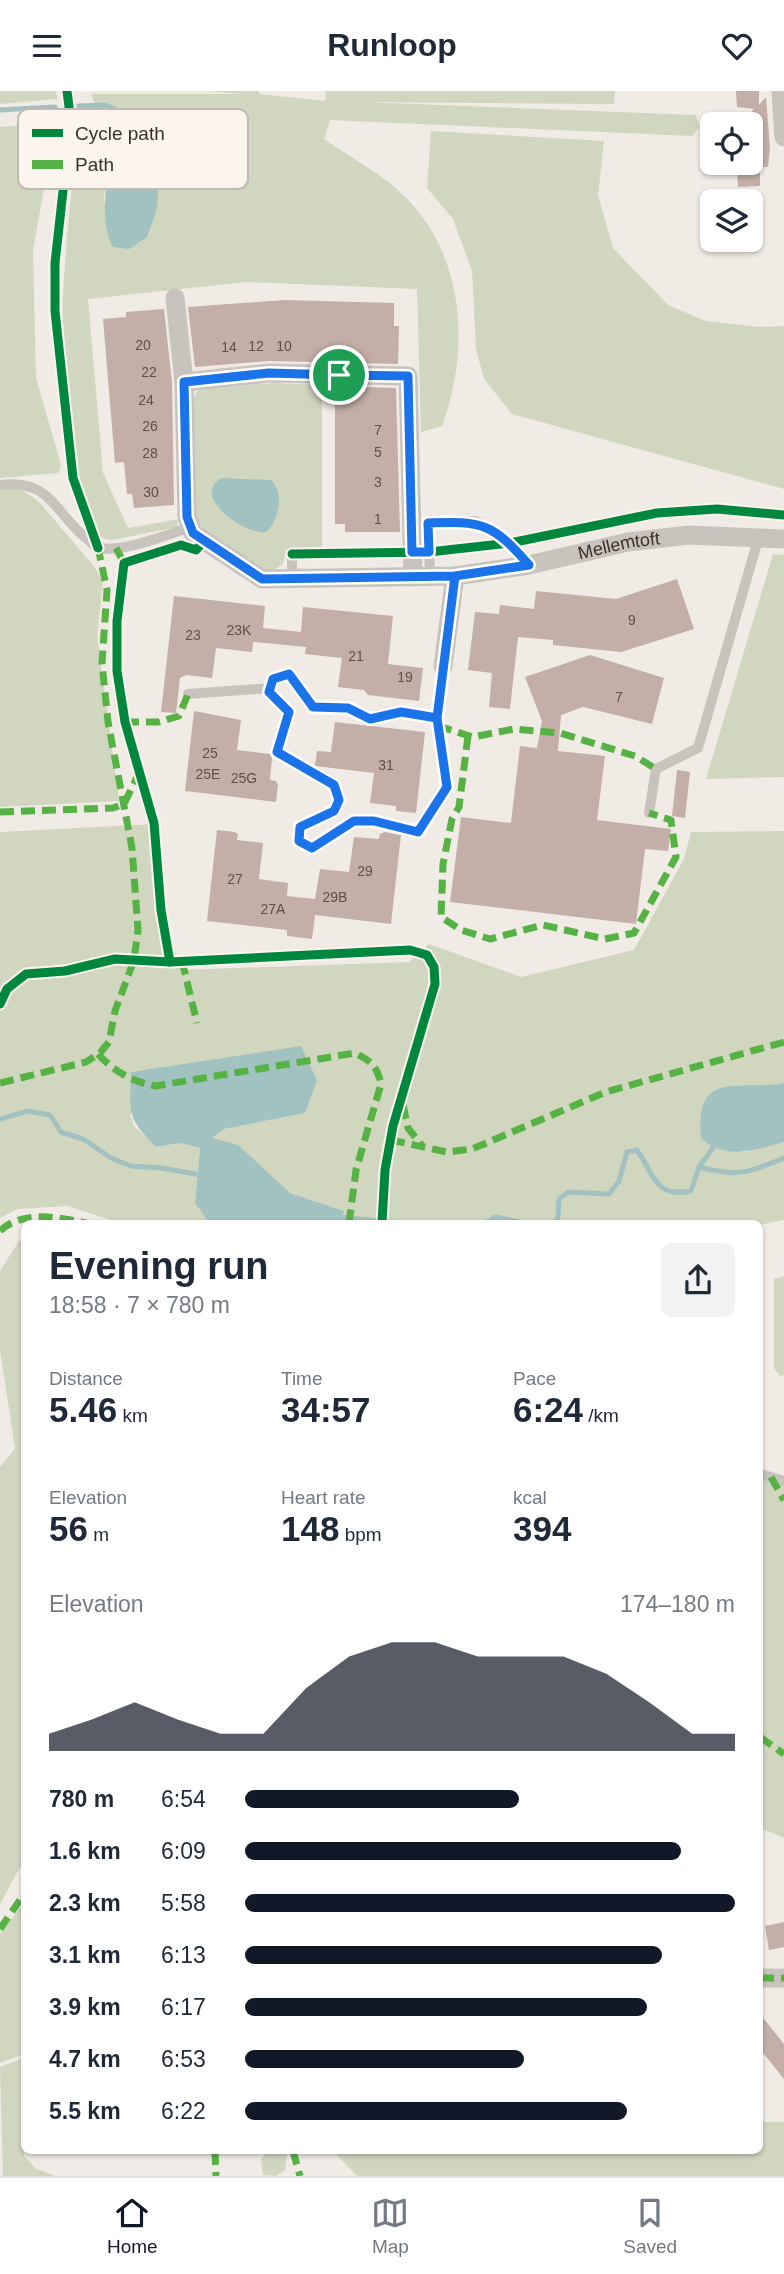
<!DOCTYPE html>
<meta charset="utf-8">
<style>
body{margin:0;font-family:Helvetica,sans-serif;background:#f2f2f3;color:#1f2937;height:100vh;display:flex;flex-direction:column;font-size:26px;white-space:nowrap}
*{box-sizing:border-box;margin:0}
p{font-size:23px;color:#747a83}
.icon{flex:none;width:38px;height:38px;fill:none;stroke:currentColor;stroke-width:2;stroke-linecap:round;stroke-linejoin:round}
.map{position:relative;flex:1;overflow:hidden}
.details{position:absolute;left:21px;top:1129px;width:742px;height:934px;display:flex;flex-direction:column;background:#fff;border-radius:10px;box-shadow:0 2px 5px #0004}
.details>*{flex:none}
.controls{position:absolute;left:700px;top:21px;display:grid;gap:14px}
.controls a{display:grid;place-items:center;width:63px;height:63px;border-radius:10px;background:#fff;box-shadow:0 2px 5px #0004;font-size:35px}
.pin{position:absolute;display:grid;place-items:center;width:60px;height:60px;color:#fff;margin:-30px;border:4px solid #fff;border-radius:50%;box-shadow:0 2px 7px #0007}
.round{display:grid;place-items:center;flex:none;width:74px;height:74px;border-radius:10px;background:#f2f2f3}
.headline{display:flex;align-items:center;justify-content:space-between;height:119px;padding:0 28px}
h1{font-size:38px;font-weight:700;line-height:52px}
.figures{display:grid;grid-template-columns:repeat(3,1fr);gap:10px;height:119px;padding:7px 28px}
.figures div{display:grid;align-content:center}
.figures b{font-size:35px;font-weight:700}
.figures small{font-size:19px;font-weight:400}
.figures p{font-size:19px}
.chart{height:196px;padding:14px 28px}
.chart p{display:flex;justify-content:space-between}
.chart svg{width:100%;height:126px;margin-top:7px;fill:#111827;opacity:.7}
ul{padding:0 28px;list-style:none;font-size:23px}
li{display:grid;grid-template-columns:112px 84px 1fr;align-items:center;height:52px}
li i{height:18px;border-radius:9px;background:#111827}
header{display:flex;justify-content:space-between;align-items:center;height:91px;padding:0 28px;background:#fff;font-size:32px;font-weight:700}
.menu{display:flex;justify-content:space-around;align-items:center;height:98px;border-top:2px solid #e0e1e3;background:#fff;font-size:19px;color:#747a83}
.menu a{display:grid;justify-items:center;gap:4px}
.menu .on{color:#111827}
.map>svg:first-child{display:block}
.green{fill:#d1d6bf;fill-rule:evenodd}
.water{fill:#a1c2c1}
.lines{fill:none;stroke-linecap:round;stroke-linejoin:round}
.stream{stroke:#a1c2c1;stroke-width:5}
.building{fill:#c3afa7}
.lane{stroke:#c9c3be;stroke-width:10}
.street{stroke:#c9c3be;stroke-width:19}
.quiet{stroke:#57b246;stroke-width:7;stroke-dasharray:14 7;stroke-linecap:butt}
.cycleway-casing{stroke:#fbf5ee;stroke-width:13}
.cycleway{stroke:#00873e;stroke-width:9}
.route-casing{stroke:#fff;stroke-width:14}
.route{stroke:#1a73e8;stroke-width:9}
.labels{text-anchor:middle;dominant-baseline:central;stroke-width:6;stroke-linejoin:round;paint-order:stroke}
.number-label{font-size:14px;fill:#5d504a}
.street-label{font-size:18px;fill:#3b302b;stroke:#fbf5ee}
.key{fill:#fbf5ee;stroke:#c1bab4;stroke-width:2}
.key-label{font-size:19px;fill:#3b302b}
</style>
<header><svg class="icon" aria-label="menu" viewBox="0 0 24 24"><path d="M4 6h16M4 12h16M4 18h16"/></svg>Runloop<svg class="icon" aria-label="heart" viewBox="0 0 24 24"><path d="M12 20l-8-8c-3-5 5-10 8-4 3-6 11-1 8 4z"/></svg></header>
<div class="map">
<svg width="784" height="2085" viewBox="0 0 784 2085">
<rect width="100%" height="100%" fill="#f0ebe5"/>
<!-- green -->
<g class="green">
<polygon points="0,0 55,0 58,8 0,13"/>
<path d="M207,0h52v3l66,7 1,-10h289l-1,13 -251,-2 333,13 3,12 -7,9 -362,-16 -6,19c24,17 53,32 75,52 66,60 72,156 43,235l-21,6 -4,-143 -171,-7 -158,17 15,174 25,55 51,-9 -2,8 -65,13 -10,-2c-65,-115 -34,-296 -23,-423l19,-1 -7,-20h150zM96,44l43,109 -35,-43 2,-32z"/>
<polygon points="45,32 52,51 33,160 36,287 61,374 58,382 0,387 0,36"/>
<polygon points="431,40 604,50 598,104 613,157 668,214 706,230 760,236 784,235 784,398 512,323 484,288 476,258 472,180 453,128 427,97"/>
<polygon points="276,292 322,294 322,459 286,459 283,473 273,480 257,479 195,433 193,309 197,300 207,297"/>
<polygon points="20,397 40,412 96,478 103,491 97,544 119,710 0,716 0,398"/>
<polygon points="773,463 784,464 784,686 706,688"/>
<polygon points="156,733 169,837 180,879 409,871 429,853 521,886 634,859 684,768 691,741 784,740 784,992 769,995 740,1062 784,1051 784,1129 760,1134 341,1132 343,1120 290,1102 211,1048 224,1038 305,1022 130,1023 134,1035 156,1056 180,1052 200,1057 195,1112 209,1132 120,1132 68,1115 17,1118 0,1127 0,741"/>
<polygon points="24,1149 24,1769 0,1813 0,1376 15,1358 0,1258 0,1180 19,1150"/>
<polygon points="784,1185 784,1284 780,1285 774,1277 774,1188"/>
<polygon points="760,1387 784,1394 784,1747 760,1737"/>
<polygon points="24,1812 24,1963 0,1972 0,1843"/>
<polygon points="24,1967 24,2065 35,2077 55,2085 3,2085 0,1976"/>
<polygon points="760,2031 784,2031 784,2085 357,2085 333,2060 760,2060"/>
<polygon points="268,2060 287,2062 285,2079 276,2085 263,2084 261,2068"/>
</g>
<!-- water -->
<g class="water">
<path d="M116,28c23,6 44,58 42,80 -1,14 -7,26 -11,38l-18,12 -16,-2c-13,-25 -6,-51 -7,-77 -1,-16 -10,-29 -10,-44z"/>
<path d="M221,387l50,2c14,13 8,40 -5,52 -21,3 -76,-35 -45,-54z"/>
<path d="M301,955l16,34 -12,33 -81,16 -12,9 26,7 52,48 54,18 -3,12h-132l-14,-20 5,-55 -20,-5 -24,4c-30,-30 -26,-34 -25,-75z"/>
<path d="M784,992v59c-30,8 -58,19 -83,-4 -6,-70 36,-46 83,-55z"/>
</g>
<g class="lines">
<!-- stream -->
<g class="stream">
<polyline points="79,15 105,14 114,18 116,28"/>
<polyline points="0,19 55,16"/>
<polyline points="0,1028 28,1020 50,1024 61,1041 83,1048 111,1067 131,1075 162,1077 201,1084"/>
<path d="M699,1076c38,10 49,6 85,-9"/>
<polyline points="337,1126 400,1132"/>
<polyline points="485,1132 496,1126 523,1132"/>
<path d="M554,1132l4,-5 1,-19 9,-7 41,2 10,-13 8,-29 10,-2c18,26 18,48 54,41l8,-24 17,-23"/>
</g>
</g>
<!-- building -->
<g class="building">
<polygon points="736,0 759,0 759,14 766,6 770,57 768,76 760,76 760,95 738,96 737,74 751,72 751,33 739,33 754,18 737,16"/>
<polygon points="285,209 394,212 394,235 399,235 398,273 269,270 195,276 188,216"/>
<polygon points="164,218 172,292 174,414 134,417 132,403 127,403 124,371 115,372 103,228 126,226 126,221"/>
<polygon points="365,296 396,297 400,441 345,441 345,433 335,433 335,306 358,306 358,301 365,301"/>
<polygon points="677,488 694,538 621,561 553,554 553,549 518,546 510,618 489,616 492,582 468,579 475,521 499,523 500,514 534,518 536,500 616,508"/>
<polygon points="174,505 265,515 263,537 301,541 303,516 393,525 388,573 423,577 419,610 368,604 364,599 338,596 342,567 305,563 306,556 253,551 252,561 216,557 212,587 186,584 180,587 176,622 161,621"/>
<polygon points="590,564 664,587 652,633 583,616 561,624 558,660 605,665 597,729 671,738 668,760 645,758 636,833 450,811 461,726 511,732 520,655 537,657 542,630 525,586"/>
<polygon points="194,620 241,629 237,659 270,663 272,667 270,689 276,690 278,694 276,711 185,700"/>
<polygon points="335,631 425,641 416,722 396,720 396,715 370,712 374,682 315,675 317,660 331,661"/>
<polygon points="677,679 690,681 685,727 672,725"/>
<polygon points="217,739 234,741 238,743 237,749 263,752 259,788 288,792 287,805 315,808 320,778 349,781 354,746 379,748 380,743 385,741 401,744 391,833 315,824 312,848 287,845 287,839 207,830"/>
<polygon points="784,1831 784,1856 769,1859 765,1835"/>
<polygon points="760,1923 784,1953 784,1988 760,1958"/>
</g>
<g class="lines">
<!-- lane -->
<g class="lane">
<path d="M0,394c52,-6 53,27 87,54 4,3 8,8 13,9 23,5 68,-14 91,-21"/>
<polyline points="292,463 292,488"/>
<polyline points="430,486 428,432 476,430 510,452 529,473"/>
<polyline points="188,603 270,597"/>
<polyline points="437,627 447,696 419,741 374,730 354,729 312,757 299,750 300,736 334,720 339,709 334,694 277,661 289,621 269,601 273,588 289,583 313,616 348,617 370,628 401,621 437,627 443,575"/>
<polyline points="649,722 656,678 698,657 759,445"/>
<polyline points="760,1383 784,1390"/>
</g>
<!-- street -->
<g class="street">
<polyline points="781,0 784,46"/>
<polyline points="175,207 184,291 269,282 408,285 413,486"/>
<path id="s1" d="M184,291l3,135 6,16 69,46 193,-3 74,-11 99,-23 61,-7 95,4"/>
<polyline points="443,575 455,485"/>
<polyline points="760,1887 784,1887"/>
</g>
<!-- quiet -->
<g class="quiet">
<polyline points="116,457 124,472 123,478"/>
<polyline points="125,631 159,631 179,625 188,603"/>
<polyline points="438,635 473,646 514,638 560,642 635,665 656,678"/>
<polyline points="468,645 459,716 452,728 443,773 441,826 461,839 490,848 543,834 605,848 634,842 676,766 671,729 649,722"/>
<polyline points="0,721 113,717 124,713 139,682"/>
<polyline points="182,870 197,932"/>
<path d="M98,963c17,18 33,27 57,32l200,-33c16,8 22,13 26,31l-25,86 -7,53"/>
<polyline points="0,992 86,971 100,962 109,951 115,920 134,869 138,839 132,757 108,631 102,572 107,499 97,452"/>
<polyline points="403,1014 408,1037 423,1056"/>
<polyline points="391,1049 447,1061 472,1058 606,1001 784,951"/>
<path d="M0,1140c22,-21 58,-14 86,-8"/>
<polyline points="771,1386 784,1409"/>
<polyline points="760,1646 784,1663"/>
<polyline points="0,1838 24,1803"/>
<polyline points="760,1887 784,1887"/>
<polyline points="215,2060 216,2085"/>
<polyline points="293,2060 300,2085"/>
</g>
<defs>
<g id="cycleway">
<polyline points="67,0 69,16 68,55 55,172 55,220 73,387 98,457"/>
<polyline points="292,463 429,461 510,452 657,422 717,418 784,424"/>
<polyline points="170,871 161,819 154,732 125,631 117,580 117,530 124,472 181,454 196,459 204,450"/>
<polyline points="0,913 7,898 26,883 65,880 115,868 170,871 410,859 427,864 434,876 435,893 393,1035 385,1079 382,1132"/>
</g>
</defs>
<!-- cycleway casing -->
<use href="#cycleway" class="cycleway-casing"/>
<!-- cycleway -->
<use href="#cycleway" class="cycleway"/>
</g>
<g class="lines">
<defs>
<path id="route" d="M339,284l-70,-2 -85,9 3,135 6,16 69,46 193,-3 -18,142 10,69 -29,45 -44,-11h-20l-42,27 -13,-7 1,-14 34,-16 5,-11 -5,-15 -57,-33 12,-40 -20,-20 4,-13 16,-5 24,33 35,1 22,11 31,-7 36,6 18,-142 74,-11c-37,-42 -46,-44 -101,-42l1,29h-17l-4,-176 -69,-1"/>
</defs>
<!-- route casing -->
<use href="#route" class="route-casing"/>
<!-- route -->
<use href="#route" class="route"/>
</g>
<g class="labels">
<!-- number labels -->
<g class="number-label">
<text x="143" y="254">20</text>
<text x="256" y="255">12</text>
<text x="284" y="255">10</text>
<text x="229" y="256">14</text>
<text x="149" y="281">22</text>
<text x="146" y="309">24</text>
<text x="150" y="335">26</text>
<text x="378" y="339">7</text>
<text x="378" y="361">5</text>
<text x="150" y="362">28</text>
<text x="378" y="391">3</text>
<text x="151" y="401">30</text>
<text x="378" y="428">1</text>
<text x="632" y="529">9</text>
<text x="239" y="539">23K</text>
<text x="193" y="544">23</text>
<text x="356" y="565">21</text>
<text x="405" y="586">19</text>
<text x="619" y="606">7</text>
<text x="210" y="662">25</text>
<text x="386" y="674">31</text>
<text x="208" y="683">25E</text>
<text x="244" y="687">25G</text>
<text x="365" y="780">29</text>
<text x="235" y="788">27</text>
<text x="335" y="806">29B</text>
<text x="273" y="818">27A</text>
</g>
<!-- street labels -->
<g class="street-label">
<text stroke="none"><textPath href="#s1" startOffset="595">Mellemtoft</textPath></text>
</g>
</g>
<!-- legend -->
<rect x="18" y="18" width="230" height="80" rx="10" class="key"/>
<rect x="32" y="38" width="31" height="8" fill="#00873e"/>
<rect x="32" y="69" width="31" height="9" fill="#57b246"/>
<g class="key-label">
<text x="75" y="49">Cycle path</text>
<text x="75" y="80">Path</text>
</g>
</svg>
<div class="controls">
<a><svg class="icon" aria-label="locate" viewBox="0 0 24 24"><circle cx="12" cy="12" r="6"/><path d="M12 2v4M12 18v4M2 12h4M18 12h4"/></svg></a>
<a><svg class="icon" aria-label="layers" viewBox="0 0 24 24"><path d="M12 4l9 5-9 5-9-5zM3 14l9 5 9-5"/></svg></a>
</div>
<div class="pin" style="left:339px;top:284px;background:#1e9e55"><svg class="icon" aria-label="arrive" viewBox="0 0 24 24"><path d="M6 21V4h12l-3 4 3 4H6"/></svg></div>
<section class="details">
<div class="headline"><div><h1>Evening run</h1><p>18:58 · 7 × 780 m</p></div><a class="round"><svg class="icon" aria-label="share" viewBox="0 0 24 24"><path d="M12 15V3M7 8l5-5 5 5M5 13v7h14v-7"/></svg></a></div>
<div class="figures">
<div><p>Distance</p><b>5.46<small> km</small></b></div>
<div><p>Time</p><b>34:57</b></div>
<div><p>Pace</p><b>6:24<small> /km</small></b></div>
</div>
<div class="figures">
<div><p>Elevation</p><b>56<small> m</small></b></div>
<div><p>Heart rate</p><b>148<small> bpm</small></b></div>
<div><p>kcal</p><b>394</b></div>
</div>
<div class="chart"><p><span>Elevation</span>174–180 m</p>
<svg viewBox="0 0 160 44" preserveAspectRatio="none"><path d="M0 44V38L10 33L20 27L30 33L40 38L50 38L60 22L70 11L80 6L90 6L100 11L110 11L120 11L130 17L140 27L150 38L160 38V44z"/></svg>
</div>
<ul>
<li><b>780 m</b>6:54<i style="width:56%"></i></li>
<li><b>1.6 km</b>6:09<i style="width:89%"></i></li>
<li><b>2.3 km</b>5:58<i style="width:100%"></i></li>
<li><b>3.1 km</b>6:13<i style="width:85%"></i></li>
<li><b>3.9 km</b>6:17<i style="width:82%"></i></li>
<li><b>4.7 km</b>6:53<i style="width:57%"></i></li>
<li><b>5.5 km</b>6:22<i style="width:78%"></i></li>
</ul>
</section>
</div>
<nav class="menu">
<a class="on"><svg class="icon" aria-label="home" viewBox="0 0 24 24"><path d="M3 11l9-7 9 7M6 9v11h12V9"/></svg>Home</a>
<a><svg class="icon" aria-label="map" viewBox="0 0 24 24"><path d="M3 6l6-2 6 2 6-2v14l-6 2-6-2-6 2zM9 4v14M15 6v14"/></svg>Map</a>
<a><svg class="icon" aria-label="saved" viewBox="0 0 24 24"><path d="M7 4h10v16l-5-4-5 4z"/></svg>Saved</a>
</nav>
